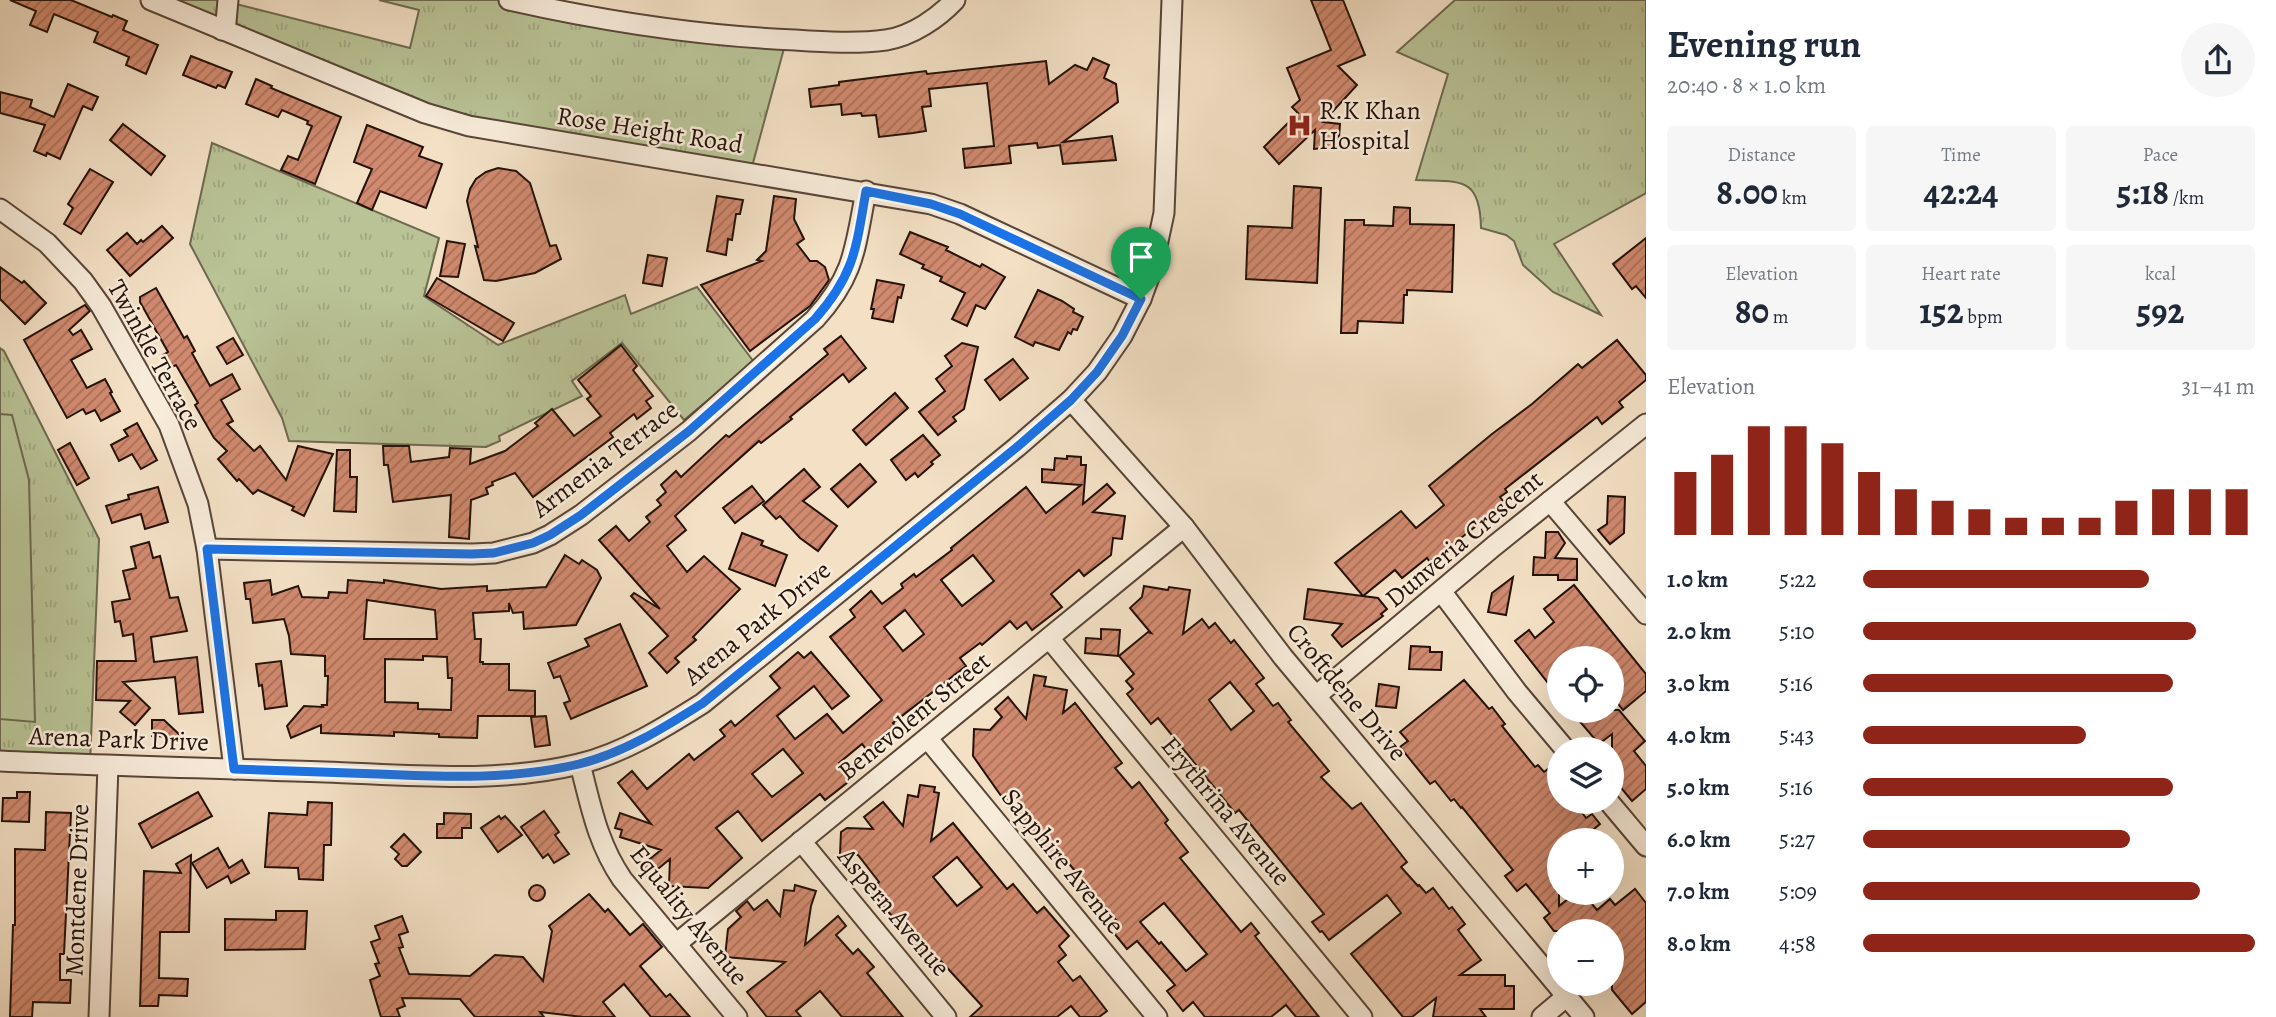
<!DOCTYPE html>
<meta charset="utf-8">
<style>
body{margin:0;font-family:Alegreya,serif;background:#f6f6f7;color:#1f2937;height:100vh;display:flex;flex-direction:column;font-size:26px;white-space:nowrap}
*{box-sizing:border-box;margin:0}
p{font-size:23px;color:#747a83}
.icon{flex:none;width:38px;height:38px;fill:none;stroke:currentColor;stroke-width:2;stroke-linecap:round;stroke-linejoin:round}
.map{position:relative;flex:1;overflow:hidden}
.panel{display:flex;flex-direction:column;background:#fff;width:630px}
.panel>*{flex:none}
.controls{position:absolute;left:1547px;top:646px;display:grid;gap:14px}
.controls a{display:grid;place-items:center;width:77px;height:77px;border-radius:50%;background:#fff;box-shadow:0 7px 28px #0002;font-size:35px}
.pin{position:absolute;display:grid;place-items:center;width:60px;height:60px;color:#fff;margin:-72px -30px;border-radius:50% 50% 50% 0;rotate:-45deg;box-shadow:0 0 7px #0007}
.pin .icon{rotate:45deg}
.round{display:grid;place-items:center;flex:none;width:74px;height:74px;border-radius:37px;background:#f6f6f7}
.overview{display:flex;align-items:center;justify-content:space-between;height:119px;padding:0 21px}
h1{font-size:38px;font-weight:700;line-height:52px}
.stats{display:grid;grid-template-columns:repeat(3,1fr);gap:10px;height:119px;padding:7px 21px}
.stats div{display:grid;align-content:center;border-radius:7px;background:#f6f6f7;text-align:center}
.stats b{font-size:35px;font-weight:700}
.stats small{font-size:19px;font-weight:400}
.stats p{font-size:19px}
.chart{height:196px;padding:14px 21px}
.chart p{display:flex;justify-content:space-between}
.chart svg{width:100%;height:126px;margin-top:7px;stroke:#8f2418;stroke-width:6}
ul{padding:0 21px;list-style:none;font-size:23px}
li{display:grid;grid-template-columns:112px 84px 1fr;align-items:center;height:52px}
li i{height:18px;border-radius:9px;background:#8f2418}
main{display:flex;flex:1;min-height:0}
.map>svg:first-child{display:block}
.grass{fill:url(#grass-tufts);stroke:#6e6a50;stroke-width:2}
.garden{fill:#b9c396;stroke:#6e6a50;stroke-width:2}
.building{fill:url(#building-hatch);stroke:#241109;stroke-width:2;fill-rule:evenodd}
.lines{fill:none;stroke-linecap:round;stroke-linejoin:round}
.minor-casing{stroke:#584538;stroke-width:23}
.minor{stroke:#f7ebd9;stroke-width:19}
.route-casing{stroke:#fff;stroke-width:14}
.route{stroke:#1a73e8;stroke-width:9}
.labels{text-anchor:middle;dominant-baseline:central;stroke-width:5;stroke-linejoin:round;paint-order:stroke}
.poi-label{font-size:26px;fill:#241109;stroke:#f7ebd9;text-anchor:start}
.street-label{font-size:26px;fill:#241109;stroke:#f7ebd9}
</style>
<main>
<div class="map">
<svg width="1646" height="1017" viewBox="0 0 1646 1017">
<defs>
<pattern id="grass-tufts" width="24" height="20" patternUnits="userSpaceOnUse" patternTransform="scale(1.75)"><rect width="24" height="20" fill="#b9c396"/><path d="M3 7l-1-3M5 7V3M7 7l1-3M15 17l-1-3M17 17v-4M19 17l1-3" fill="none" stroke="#9fa680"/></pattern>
<pattern id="building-hatch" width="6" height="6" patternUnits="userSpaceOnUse" patternTransform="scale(1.75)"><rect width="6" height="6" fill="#d18a6f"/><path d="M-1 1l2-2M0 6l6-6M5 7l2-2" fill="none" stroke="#a96f59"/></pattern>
</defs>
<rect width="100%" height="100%" fill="#f3e0c5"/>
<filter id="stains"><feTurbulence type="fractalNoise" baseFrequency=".00286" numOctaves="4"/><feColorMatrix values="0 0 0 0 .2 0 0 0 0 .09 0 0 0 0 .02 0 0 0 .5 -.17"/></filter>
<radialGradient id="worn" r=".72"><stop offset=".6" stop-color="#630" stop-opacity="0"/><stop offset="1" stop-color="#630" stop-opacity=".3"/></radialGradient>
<!-- grass -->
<g class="grass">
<polygon points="150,0 228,0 228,2 410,48 419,10 379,0 515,0 786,41 750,174 469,127"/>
<path d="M1455,0h191v193l-92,51 47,71 -48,-23 -30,-27 -9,-24 -8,-6 -25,-7c-1,-53 -21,-46 -65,-48l32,-106 -51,-22z"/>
<polygon points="212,143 439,238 424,296 498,345 625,295 631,314 697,287 754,362 684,420 622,343 572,381 582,396 499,436 500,441 486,447 289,441 282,418 190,244"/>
<polygon points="0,348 4,351 99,539 90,764 0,760"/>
</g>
<!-- garden -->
<polygon class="garden" points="0,414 12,415 29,480 35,722 0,719"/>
<!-- building -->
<g class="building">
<polygon points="10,0 71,0 112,17 113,15 127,21 123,30 158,45 146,74 126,65 129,57 94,42 98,32 54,14 47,32 30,25 36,11"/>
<polygon points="1311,0 1343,0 1365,55 1338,66 1357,85 1323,122 1340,124 1339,138 1342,140 1335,147 1314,149 1315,130 1279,164 1264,147 1298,113 1292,107 1300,100 1287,68 1331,50"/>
<polygon points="191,56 232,72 225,88 218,85 216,88 183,75"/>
<polygon points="1093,58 1109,65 1104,78 1116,84 1118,102 1063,142 1112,136 1116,160 1063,164 1060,145 1038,148 1037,143 1009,146 1011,163 965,168 963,149 994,146 987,83 929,89 931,106 922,107 926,131 913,133 879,137 876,115 862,116 861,113 842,115 841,104 811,107 809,89 839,85 839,82 926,71 927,74 1046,61 1049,84 1075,65 1087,70"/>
<polygon points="256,79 272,86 271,88 341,117 315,184 281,170 288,156 298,160 312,126 307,124 308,121 282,110 278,117 246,104"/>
<polygon points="68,84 98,97 92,110 83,106 60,159 47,153 46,156 34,151 45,125 0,113 0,92 32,100 30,107 54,117"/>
<polygon points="123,124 165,156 151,175 110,140"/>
<polygon points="367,125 423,147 419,156 442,164 426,208 380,191 372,210 357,203 372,169 354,162"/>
<polygon points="498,168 516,171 530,183 550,246 556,245 561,259 535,273 496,281 484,280 475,246 478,247 467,201 470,189 476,179 486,172"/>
<polygon points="90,169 113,182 81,234 64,224 73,208 68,204"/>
<polygon points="1294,186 1321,188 1317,283 1246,279 1248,226 1292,228"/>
<polygon points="717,196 743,200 740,214 736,214 732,240 728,239 726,255 707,251"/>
<polygon points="774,196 796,199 794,219 804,239 797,244 810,261 817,261 825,267 829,280 810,306 750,351 701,285 762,261 757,260 766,251"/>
<polygon points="1394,207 1410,208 1410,224 1454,225 1452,292 1407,290 1407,295 1404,295 1403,323 1358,321 1357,333 1341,333 1345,220 1364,220 1364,225 1393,226"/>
<polygon points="162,226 173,238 130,276 107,250 127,233 137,244 141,240 143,242"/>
<polygon points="910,232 948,247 946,250 980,267 982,264 1005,277 985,309 976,305 967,326 952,319 965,293 940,281 942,277 922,268 924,265 900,254"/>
<polygon points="1646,238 1646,298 1636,286 1632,289 1613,264"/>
<polygon points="447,241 465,244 458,277 440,276"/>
<polygon points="648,255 667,258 662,286 643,283"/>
<polygon points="0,267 22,283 24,281 46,303 25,324 0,299"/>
<polygon points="437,278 514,323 503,341 426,296"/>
<polygon points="877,280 904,285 901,298 898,297 893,322 872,318 874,309 871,309"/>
<polygon points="156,288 184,338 187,336 195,351 192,353 210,386 232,374 240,389 221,400 233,421 227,424 254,451 260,446 286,480 298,446 333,454 304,516 292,510 294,507 258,490 253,494 239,479 237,481 218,459 227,451 214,438 195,405 198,403 176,365 170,368 163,355 168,352 140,302 140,297"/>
<polygon points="1038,290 1062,301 1074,309 1073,312 1083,317 1077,330 1073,329 1071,334 1068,332 1059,350 1035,342 1033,346 1015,337"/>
<polygon points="85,305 90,311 69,330 73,335 81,330 92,349 71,360 87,388 105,379 112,392 110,393 120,411 101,421 95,410 86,414 83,409 67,418 24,340"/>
<polygon points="841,336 866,368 849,382 843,374 790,417 792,419 779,429 761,443 759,441 675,516 686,530 667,546 687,572 704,556 740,589 693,637 696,640 675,658 679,662 667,673 649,653 668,636 631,596 634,593 660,609 599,540 616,526 629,541 650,522 646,517 661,505 657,500 666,492 661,485 676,471 681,477 726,435 729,437 828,354 824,349"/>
<polygon points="233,338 243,355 227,364 217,347"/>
<polygon points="1617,340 1646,375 1646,380 1619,402 1623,407 1602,424 1597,417 1505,489 1507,492 1500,497 1506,505 1491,518 1489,516 1430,562 1427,558 1402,578 1395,570 1363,596 1335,563 1401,511 1416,528 1437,511 1444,505 1429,486 1492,434 1532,404 1578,364 1582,368"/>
<polygon points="962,343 978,347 964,409 953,417 956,421 938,435 919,412 945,391 936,379 952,366 945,356"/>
<polygon points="621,345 637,366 633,370 653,396 646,401 651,408 637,419 634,414 610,433 613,437 533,497 515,473 492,482 493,485 486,488 488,494 471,500 469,539 449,537 451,495 393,502 388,465 384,465 383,446 409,446 411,462 449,457 450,448 471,449 470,464 505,451 538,426 535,423 552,409 574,436 601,416 587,399 591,396 578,380"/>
<polygon points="1013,359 1028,378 1000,400 985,380"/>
<polygon points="895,393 908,408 866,445 853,430"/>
<polygon points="137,423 157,460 141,469 132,454 119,461 111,445 128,436 124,430"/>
<polygon points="923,435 940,455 931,462 933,464 918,477 915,473 906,480 891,460"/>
<polygon points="70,443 89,478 77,485 58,450"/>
<polygon points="337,450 350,450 350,477 357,477 356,512 334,511"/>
<path d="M1067,456l14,1v8h5l-3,39 24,-20 8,9 -22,19 32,4 -3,23 -9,-1 -2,17 -27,21 -5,-6 -28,24 11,13 -30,23 -6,-8 -9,7 -7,-8 -28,24 -2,-2 -20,15 6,8 -73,57 5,6 -17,12 2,3 -13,10 -8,-10 -23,19 13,16 -27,21 -5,-6 -58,47 -24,-30 -22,17 26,30 -34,30 -39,-2 1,-27 -22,18 -8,-10 21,-17 -41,-13 2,-7 -7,-2 5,-15 31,11 -33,-41 14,-12 15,18 42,-35 5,6 31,-24 -5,-6 11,-9 4,5 45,-38 -10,-12 28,-24 6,6 7,-6 38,44 -17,13 -18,-23 -37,30 18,23 32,-25 16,19 39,-33 -52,-63 25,-20 -5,-7 21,-19 11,13 21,-16 -2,-4 13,-10 2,3 36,-27 -1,-2 75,-61 20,26 35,-28 -39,-3v-13l12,1 1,-12 12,1zM973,555l21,26 -32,25 -21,-26zM905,610l19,24 -21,17 -19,-24zM783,749l20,24 -31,24 -20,-23z"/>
<polygon points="860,464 876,482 848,507 831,489"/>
<polygon points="804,469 820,487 803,501 837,526 818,551 800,538 780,516 776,519 763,505"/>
<polygon points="752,486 764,501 735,523 723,508"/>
<polygon points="158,487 168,522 145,529 141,514 112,523 106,506 129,499 128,495"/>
<polygon points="1608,496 1625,497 1624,533 1610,544 1598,530 1607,524"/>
<polygon points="1546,532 1558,532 1565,543 1555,558 1577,559 1577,580 1558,580 1558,575 1533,575 1534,557 1545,558"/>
<polygon points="742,533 763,541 761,545 787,555 775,586 729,569"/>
<polygon points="149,542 153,558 160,556 170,598 178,597 187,631 151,637 154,662 197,657 203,712 179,714 175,677 123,682 150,708 135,725 120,712 130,701 96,700 97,661 136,661 133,634 123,636 120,621 115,622 112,602 130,599 123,571 136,568 131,547"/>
<path d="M565,555l14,9 3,-4 15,10 4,8 -25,47 -52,4 -1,-17 -10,1 -4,-10v8l-36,2 2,26h6l-1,23h3v2h26v26l26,1v25h-57l-1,22 -38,-1v-3l-45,-2v4l-73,-3v-8l-30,13 -4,-12 17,-20 19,1 -1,-2h5l1,-29h-3v-20l-34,-2 -2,-18 -5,-17 -31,4 -3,-24h-4l-2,-16 26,-3 2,15 26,-9 4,11 26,1 1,-6 18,1 1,-13 36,3v-3l57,9 46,-3v5l59,-4zM367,600l68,10 2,29h-73zM423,656l24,1 1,21h4l-1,32 -33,-1v-6l-33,-1v-43l38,1z"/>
<polygon points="1513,577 1506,615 1488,612 1492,593"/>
<polygon points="1574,585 1646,674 1646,691 1623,710 1612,696 1612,658 1559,658 1559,697 1515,641 1529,630 1535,638 1554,622 1544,609"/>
<path d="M1144,586l24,4 1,-3 21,3 -7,44 19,-15 7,9 6,-5 16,20 3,-3 30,38 -8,6 17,22 5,-3 13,17 -3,2 41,49 -8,6 31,32 9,-6 46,59 -6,5 17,19 1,-1 7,8 7,-5 16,21 3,-2 13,17 -7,6 23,30 -21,15h45v11h9v23h-34l6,8h-53l3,-19 -24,19h-9l-52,-63 50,-41 -14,-18 -58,45 -7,-9 -2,1 -8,-10 12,-8 -85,-104 -4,3 -77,-95 -7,6 -24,-30 6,-5 -7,-8 8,-7 -15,-18 29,-24 3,1 -21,-25 12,-11zM1230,682l24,29 -23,19 -22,-30z"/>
<polygon points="1308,589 1378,598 1387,609 1381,614 1383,616 1342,647 1332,635 1342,624 1304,619"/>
<polygon points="620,624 647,686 571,719 564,703 570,701 560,676 554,678 548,663 589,646 585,639"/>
<polygon points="1101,629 1120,630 1118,656 1085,653 1086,638 1101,639"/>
<polygon points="1411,646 1430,647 1430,652 1442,652 1441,670 1409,669"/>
<polygon points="281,661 287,706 265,709 262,685 259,686 256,664"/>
<path d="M1034,675l12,2 -2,9 23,4 -4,23 12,-10 47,60 -7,5 17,20 7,-6 29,38 -3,3 23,29 -8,6 61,74 10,-9 8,10 -4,3 64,81h-23l-10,-12 -15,12h-66l-12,-15 -10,9 -16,-20 8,-6 -38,-44 -10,8 -14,-17 8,-6 -40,-48 -16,-19 -7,6 -40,-45 -45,-64 1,-27 16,1 12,-13 -7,-8 13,-12 18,22zM1164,903l43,51 -21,17 -25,-29 -2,2 -19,-22z"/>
<polygon points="1464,680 1489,709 1492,707 1505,724 1502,726 1535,767 1538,765 1544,772 1548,769 1559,783 1559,802 1574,802 1586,818 1592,814 1600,824 1589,833 1595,840 1559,840 1559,906 1577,892 1582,892 1597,910 1610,899 1615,905 1635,889 1646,903 1646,1002 1632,1014 1612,990 1612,931 1554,931 1544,918 1550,913 1526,884 1517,891 1505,876 1513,870 1462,807 1461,808 1454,799 1451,801 1435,781 1430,784 1400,747 1408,741 1400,732"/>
<polygon points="1379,684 1399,687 1396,708 1376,706"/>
<polygon points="1570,710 1619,710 1645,741 1634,751 1646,766 1646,789 1632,801 1612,777 1612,734 1599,744"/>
<polygon points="546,716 550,745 535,747 531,717"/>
<polygon points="152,720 164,720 182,737 152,736"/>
<path d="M920,785l15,2 -1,5 5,1 -8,48 22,-18 54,66 6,-5 24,29 7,-6 25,29 -10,10 7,9 -8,7 15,19 7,-5 27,35 -8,6h-19l-9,-11 -14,11h-87l12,-11 -42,-46 -6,5 -32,-37 -32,-38 9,-8 -21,-27 -18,-1 1,-22 6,-4 26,1 -9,-12 19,-15 20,24 5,-31 10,2zM957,857l25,30 -25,19 -24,-29z"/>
<polygon points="17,792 30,792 29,822 2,821 3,798 17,798"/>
<polygon points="198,792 212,816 152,848 139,824"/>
<polygon points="308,802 332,803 331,845 324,845 323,880 299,879 298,868 265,867 269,813 307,815"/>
<polygon points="544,811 559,832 555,835 569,854 554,863 548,854 543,858 521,827"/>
<polygon points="46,812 71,813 64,954 60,954 60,980 71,980 70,1003 33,1002 32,1017 10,1017 13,925 15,925 15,849 45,850"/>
<polygon points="444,813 471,814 471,828 462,828 462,838 437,838 437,824 444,824"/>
<polygon points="499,816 501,819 505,816 522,835 498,852 481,828"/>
<polygon points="404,834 421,852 407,866 402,866 395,859 399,854 391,847"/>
<polygon points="218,848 229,868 242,860 249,873 231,883 228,876 207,888 192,863"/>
<polygon points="191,855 189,932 160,932 159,978 188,979 187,996 159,995 158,1006 140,1006 144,871 181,873 176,864"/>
<polygon points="795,885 816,891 811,906 805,945 838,916 846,926 836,935 853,954 858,949 874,967 867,973 903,1017 842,1017 820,991 796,1011 801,1017 767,1017 747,992 785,962 725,957 728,929 741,917 736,911 747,901 754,910 767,900 780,916 784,890 794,891"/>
<circle cx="537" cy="893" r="8"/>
<polygon points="589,894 605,912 608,909 630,935 643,924 662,947 640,966 666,997 670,994 690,1017 651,1017 624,984 603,1002 615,1017 583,1017 540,1012 544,1017 475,1017 460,999 402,998 405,1006 397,1009 400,1017 381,1017 370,980 380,976 375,964 379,963 371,942 380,939 375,926 402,916 408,932 399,935 403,947 399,948 409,974 470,976 495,955 523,957 543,981 552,931 549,926"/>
<polygon points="276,911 307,911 305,949 225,950 225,919 276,920"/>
</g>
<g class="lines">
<defs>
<g id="minor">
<polyline points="151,0 425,113 469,126 931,204 960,214 1141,299"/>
<path d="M509,0c93,21 190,36 286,40 30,2 62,4 91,0 26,-4 52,-22 69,-40"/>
<polyline points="222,30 226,22 228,0"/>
<polyline points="0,209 47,243 83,281 101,306 169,425 198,504 207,549 234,769"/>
<polyline points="1071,400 1184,527 1283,657 1584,1017"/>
<polyline points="1550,501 1646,614"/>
<path d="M207,549l265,5 22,-1 39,-10 17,-8 31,-20 108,-84 126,-112c40,-44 40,-71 51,-128"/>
<polyline points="1441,591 1517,692 1565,749"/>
<polyline points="1049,638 1362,1017"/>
<polyline points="1316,696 1494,546 1646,424"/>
<polyline points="928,739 1157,1017"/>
<path d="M0,761c108,5 216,7 325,11 84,3 172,12 254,-8 45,-11 86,-37 124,-61l314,-256 54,-47 26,-28 25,-36 19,-37 11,-30 12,-56 8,-213"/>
<path d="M580,764c11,42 17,78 42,115l115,138"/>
<polyline points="1609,802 1646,846"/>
<polyline points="801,841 946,1017"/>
<polyline points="676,944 1184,527"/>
<polyline points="99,1017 108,766"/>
<polyline points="1542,1017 1567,996"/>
</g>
</defs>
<!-- minor casing -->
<use href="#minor" class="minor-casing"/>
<!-- minor -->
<use href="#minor" class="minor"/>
</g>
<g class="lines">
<defs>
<path id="route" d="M866,191l65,13 29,10 181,85 -19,37 -25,36 -26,28 -54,47 -314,256c-38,24 -79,50 -124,61 -65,16 -134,13 -201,10 -48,-2 -96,-3 -144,-5l-27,-220 265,5 22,-1 39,-10 17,-8 31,-20 108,-84 126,-112c40,-45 41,-71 51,-128z"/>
</defs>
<!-- route casing -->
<use href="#route" class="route-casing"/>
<!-- route -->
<use href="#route" class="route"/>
</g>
<!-- icons -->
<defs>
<symbol id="hospital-bare" viewBox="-9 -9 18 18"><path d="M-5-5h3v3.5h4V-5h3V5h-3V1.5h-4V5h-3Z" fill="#8f2418" stroke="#f7ebd9" stroke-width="2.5" paint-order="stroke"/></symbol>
</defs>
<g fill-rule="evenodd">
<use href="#hospital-bare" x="1282" y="108" width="35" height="35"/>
</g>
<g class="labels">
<!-- poi labels -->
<g class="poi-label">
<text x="1319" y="110">R.K Khan<tspan x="1319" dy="30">Hospital</tspan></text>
</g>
<!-- street labels -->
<g class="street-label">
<text transform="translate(650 130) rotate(9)">Rose Height Road</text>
<text transform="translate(155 355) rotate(61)">Twinkle Terrace</text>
<text transform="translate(605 459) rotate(-37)">Armenia Terrace</text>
<text transform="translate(1464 539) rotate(-40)">Dunveria Crescent</text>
<text transform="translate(757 623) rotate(-39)">Arena Park Drive</text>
<text transform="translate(1347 692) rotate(50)">Croftdene Drive</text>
<text transform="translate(914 716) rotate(-39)">Benevolent Street</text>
<text transform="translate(119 739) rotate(2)">Arena Park Drive</text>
<text transform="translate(1226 811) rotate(50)">Erythrina Avenue</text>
<text transform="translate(1063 861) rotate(51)">Sapphire Avenue</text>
<text transform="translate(77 890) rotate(-88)">Montdene Drive</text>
<text transform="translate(894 912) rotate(50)">Aspern Avenue</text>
<text transform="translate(689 915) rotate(51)">Equality Avenue</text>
</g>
</g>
<rect width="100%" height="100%" filter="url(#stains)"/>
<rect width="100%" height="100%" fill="url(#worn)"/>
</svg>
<div class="controls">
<a><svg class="icon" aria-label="locate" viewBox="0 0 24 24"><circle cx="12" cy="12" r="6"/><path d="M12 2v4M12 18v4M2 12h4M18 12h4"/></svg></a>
<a><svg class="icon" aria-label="layers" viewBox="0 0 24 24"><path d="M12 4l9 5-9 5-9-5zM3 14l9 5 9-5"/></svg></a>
<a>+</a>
<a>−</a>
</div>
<div class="pin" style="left:1141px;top:299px;background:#1e9e55"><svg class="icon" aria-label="arrive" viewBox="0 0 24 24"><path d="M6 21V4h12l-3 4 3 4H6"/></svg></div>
</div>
<section class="panel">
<div class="overview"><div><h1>Evening run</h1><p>20:40 · 8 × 1.0 km</p></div><a class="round"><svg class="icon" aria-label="share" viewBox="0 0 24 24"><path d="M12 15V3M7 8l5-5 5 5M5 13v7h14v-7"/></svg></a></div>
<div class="stats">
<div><p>Distance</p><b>8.00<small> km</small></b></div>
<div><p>Time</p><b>42:24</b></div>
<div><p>Pace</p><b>5:18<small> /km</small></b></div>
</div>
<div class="stats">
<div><p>Elevation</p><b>80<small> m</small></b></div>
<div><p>Heart rate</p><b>152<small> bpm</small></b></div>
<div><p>kcal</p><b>592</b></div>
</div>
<div class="chart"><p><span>Elevation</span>31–41 m</p>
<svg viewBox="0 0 160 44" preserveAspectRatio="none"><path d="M5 44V22M15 44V16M25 44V6M35 44V6M45 44V12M55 44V22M65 44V28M75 44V32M85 44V35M95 44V38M105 44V38M115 44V38M125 44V32M135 44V28M145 44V28M155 44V28"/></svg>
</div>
<ul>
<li><b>1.0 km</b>5:22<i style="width:73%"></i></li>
<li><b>2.0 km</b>5:10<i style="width:85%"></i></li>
<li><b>3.0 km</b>5:16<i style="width:79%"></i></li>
<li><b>4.0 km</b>5:43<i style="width:57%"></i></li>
<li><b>5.0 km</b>5:16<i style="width:79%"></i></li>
<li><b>6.0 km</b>5:27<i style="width:68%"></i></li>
<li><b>7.0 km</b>5:09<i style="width:86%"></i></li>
<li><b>8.0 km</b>4:58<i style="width:100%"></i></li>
</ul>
</section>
</main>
